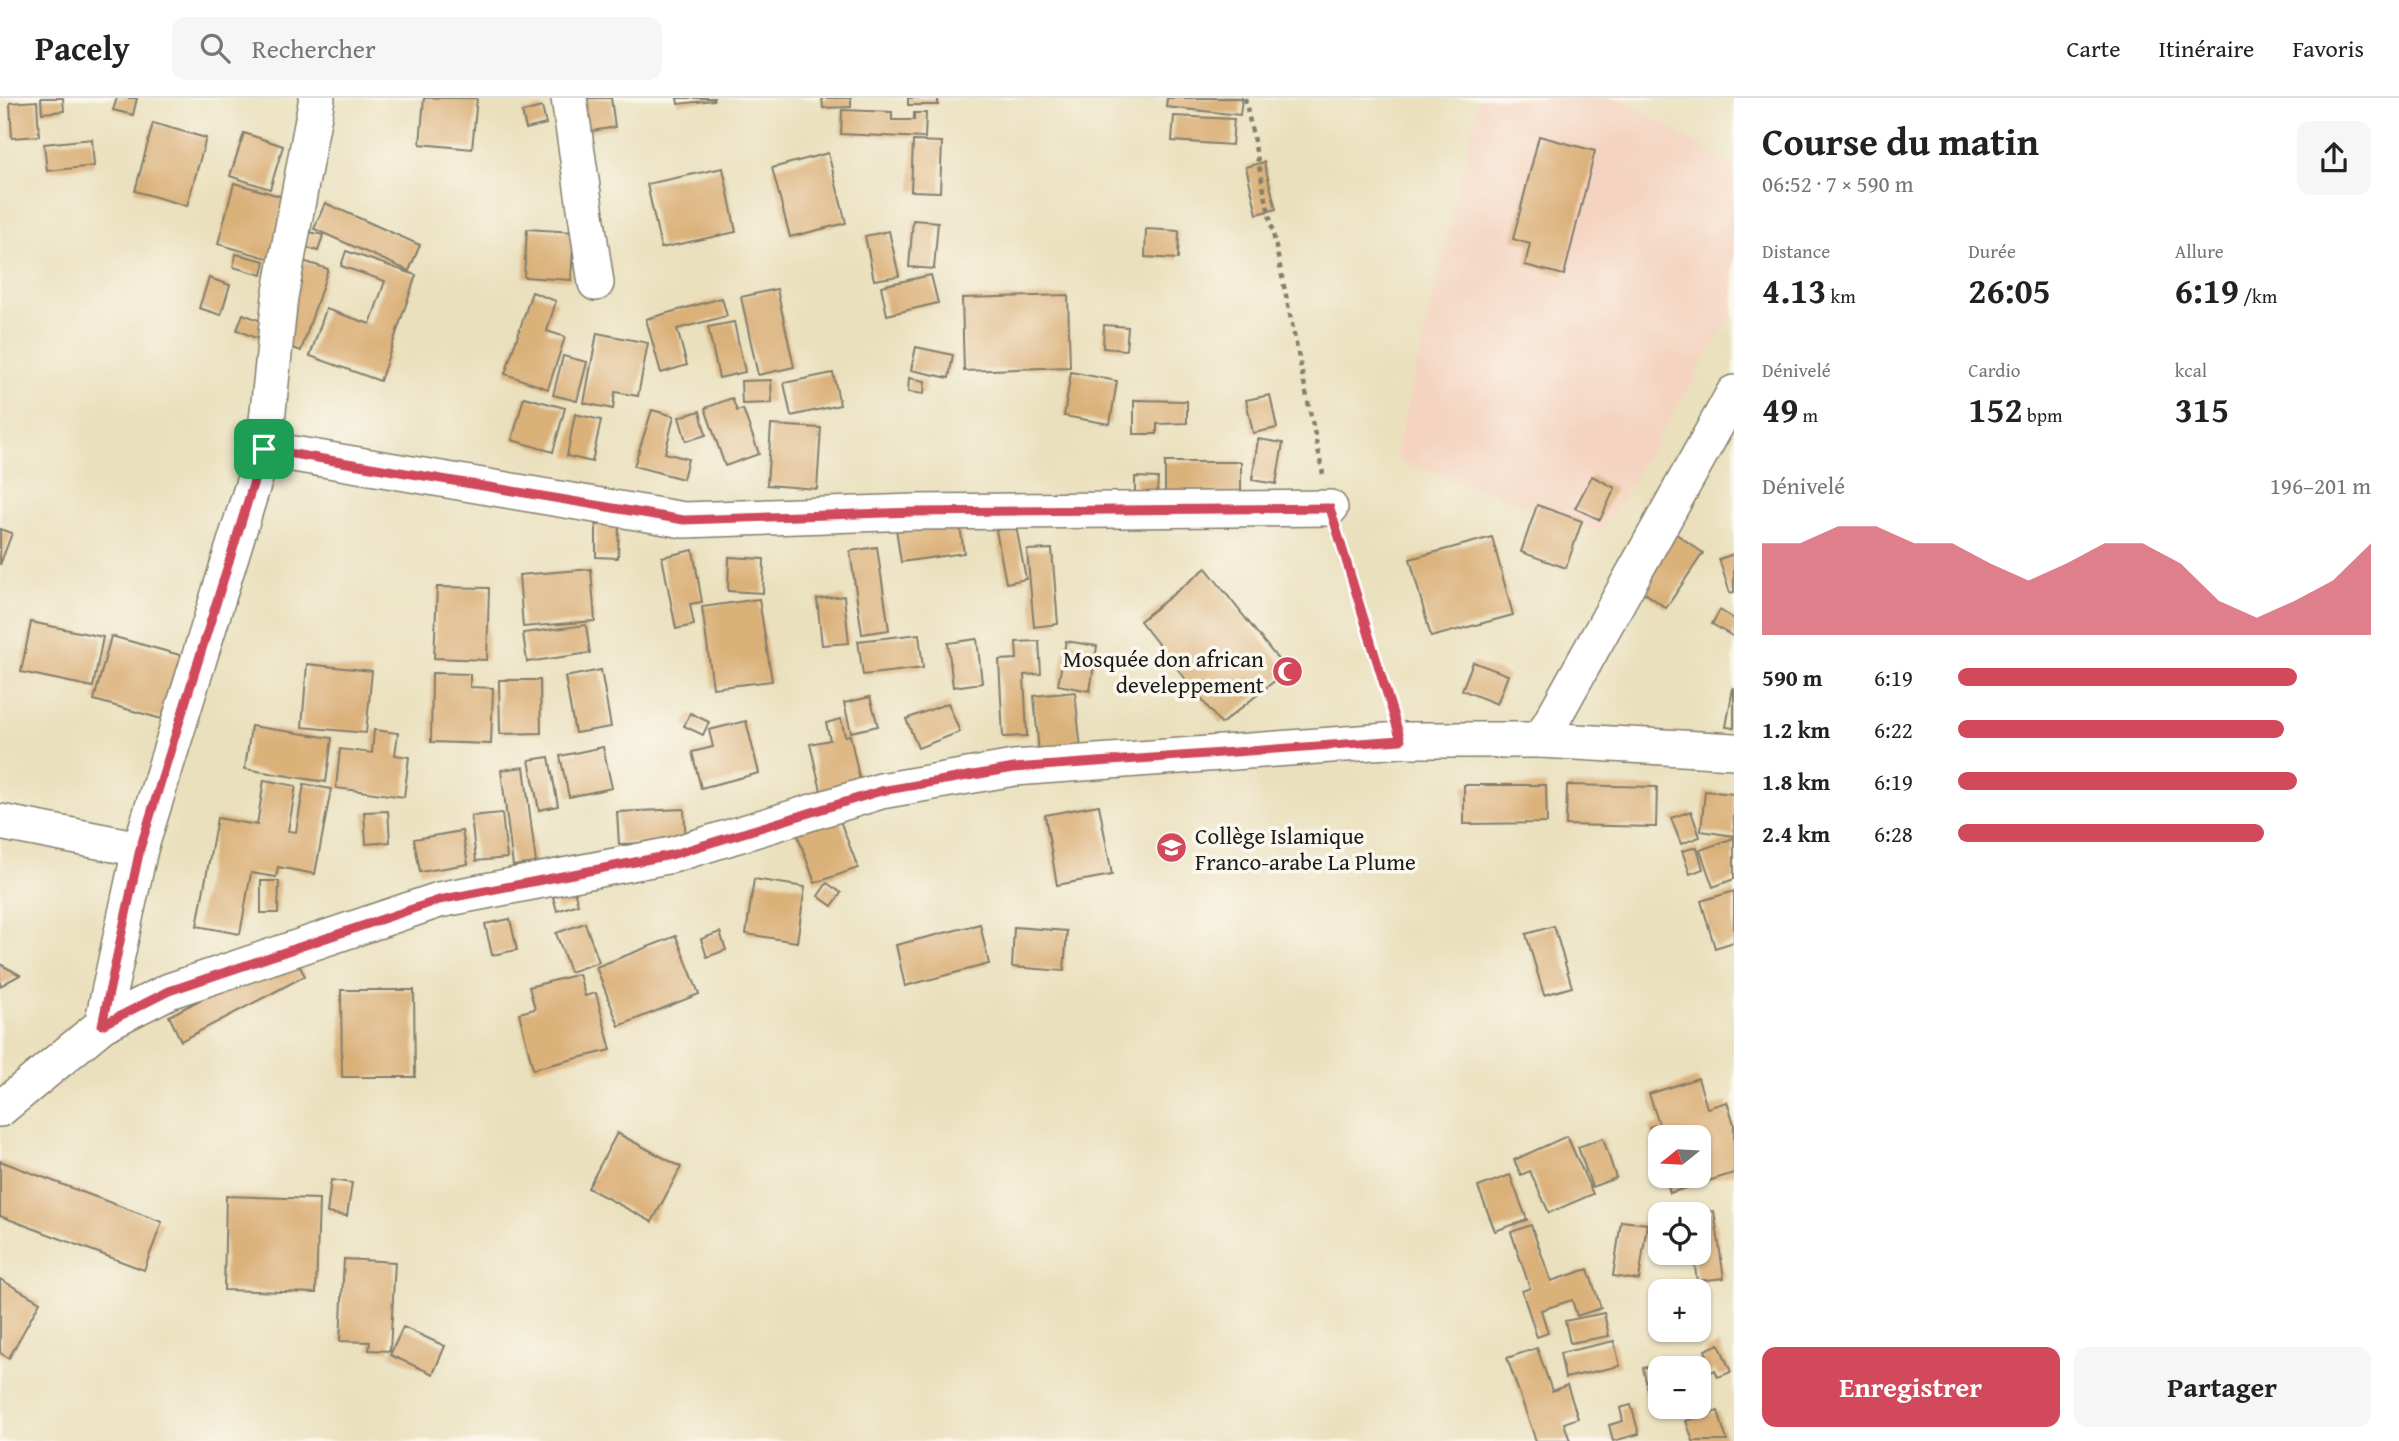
<!DOCTYPE html>
<html lang="fr">
<meta charset="utf-8">
<style>
body{margin:0;font-family:"Gentium Book Plus",serif;background:#f6f6f6;color:#222;height:100vh;display:flex;flex-direction:column;font-size:26px;white-space:nowrap}
*{box-sizing:border-box;margin:0}
p{font-size:23px;color:#767676}
.icon{flex:none;width:38px;height:38px;fill:none;stroke:currentColor;stroke-width:2;stroke-linecap:round;stroke-linejoin:round}
.map{position:relative;flex:1;overflow:hidden}
.side{display:flex;flex-direction:column;background:#fff;width:665px}
.side>*{flex:none}
.needle{width:46px;rotate:252deg}
.controls{position:absolute;left:1648px;top:1027px;display:grid;gap:14px}
.controls a{display:grid;place-items:center;width:63px;height:63px;border-radius:14px;background:#fff;box-shadow:0 2px 5px #0004;font-size:35px}
.pin{position:absolute;display:grid;place-items:center;width:60px;height:60px;color:#fff;margin:-30px;border-radius:14px;box-shadow:0 4px 10px #0006}
.round{display:grid;place-items:center;flex:none;width:74px;height:74px;border-radius:14px;background:#f6f6f6}
.headline{display:flex;align-items:center;justify-content:space-between;height:119px;padding:0 28px}
h1{font-size:38px;font-weight:700;line-height:52px}
.metrics{display:grid;grid-template-columns:repeat(3,1fr);gap:10px;height:119px;padding:7px 28px}
.metrics div{display:grid;align-content:center}
.metrics b{font-size:35px;font-weight:700}
.metrics small{font-size:19px;font-weight:400}
.metrics p{font-size:19px}
.chart{height:196px;padding:14px 28px}
.chart p{display:flex;justify-content:space-between}
.chart svg{width:100%;height:126px;margin-top:7px;fill:#d1495b;opacity:.7}
.button{display:flex;gap:14px;margin-top:auto;padding:14px 28px}
.button a{flex:1;height:80px;border-radius:14px;background:#d1495b;color:#fff;font-size:28px;font-weight:700;line-height:80px;text-align:center}
.button a+a{background:#f6f6f6;color:#222}
ul{padding:0 28px;list-style:none;font-size:23px}
li{display:grid;grid-template-columns:112px 84px 1fr;align-items:center;height:52px}
li i{height:18px;border-radius:9px;background:#d1495b}
header{display:flex;align-items:center;gap:42px;box-sizing:border-box;height:98px;padding:0 35px;background:#fff;border-bottom:2px solid #e0e0e0}
header strong{font-size:33px}
nav{display:flex;gap:38px;margin-inline-start:auto;font-size:24px}
.search{width:490px;height:63px;background:#f6f6f6;display:flex;align-items:center;gap:18px;box-sizing:border-box;padding:0 24px;border-radius:14px;color:#767676;font-size:26px}
main{display:flex;flex:1;min-height:0}
.map>svg:first-child{display:block}
.built{fill:#f4d3c0}
.building{fill:#dbb17a}
.lines{fill:none;stroke-linecap:round;stroke-linejoin:round}
.minor-casing{stroke:#837e6c;stroke-width:38}
.path{stroke:#837e6c;stroke-width:4.5;stroke-dasharray:5 5;stroke-linecap:butt}
.minor{stroke:#fff;stroke-width:35}
.route-casing{stroke:#fff;stroke-width:14}
.route{stroke:#d1495b;stroke-width:9}
.labels{text-anchor:middle;dominant-baseline:central;stroke-width:7;stroke-linejoin:round;paint-order:stroke}
.poi-label{font-size:23px;fill:#1c1c1c;stroke:#fbf7ec;text-anchor:end}
</style>
<header>
<strong>Pacely</strong>
<div class="search"><svg class="icon" aria-label="search" viewBox="0 0 24 24"><circle cx="10" cy="10" r="6"/><path d="M15 15l6 6"/></svg>Rechercher</div>
<nav><a>Carte</a><a>Itinéraire</a><a>Favoris</a></nav>
</header>
<main>
<div class="map">
<svg width="1734" height="1343" viewBox="0 0 1734 1343">
<rect width="100%" height="100%" fill="#fbf7ec"/>
<filter id="ink" filterUnits="userSpaceOnUse"><feTurbulence type="fractalNoise" baseFrequency=".0143" numOctaves="2"/><feDisplacementMap in="SourceGraphic" scale="14" xChannelSelector="R" yChannelSelector="G"/><feConvolveMatrix kernelMatrix="1 2 1 2 8 2 1 2 1" color-interpolation-filters="sRGB"/></filter>
<filter id="wash" filterUnits="userSpaceOnUse"><feTurbulence type="fractalNoise" baseFrequency=".00686" numOctaves="4" result="noise"/><feDisplacementMap in="SourceGraphic" scale="28" xChannelSelector="R" yChannelSelector="G"/><feGaussianBlur stdDeviation="1.57" result="paint"/><feColorMatrix in="noise" values="0 0 0 0 0 0 0 0 0 0 0 0 0 0 0 0 0 1.4 0 .05"/><feComposite in="paint" operator="in"/></filter>
<g filter="url(#wash)">
<rect width="100%" height="100%" fill="#eae0bd"/>
<!-- built -->
<polygon class="built" points="1479,0 1621,0 1734,70 1734,213 1601,435 1395,361"/>
<g id="blocks">
<!-- building -->
<g class="building">
<polygon points="41,0 63,0 64,13 42,15"/>
<polygon points="117,0 137,0 133,17 113,12"/>
<polygon points="424,0 477,0 472,51 420,46"/>
<polygon points="581,0 611,0 615,29 586,34"/>
<polygon points="677,0 714,0 714,2 678,6"/>
<polygon points="822,0 851,0 851,9 823,10"/>
<rect x="908" y="0" width="30" height="7"/>
<polygon points="1167,0 1242,0 1240,17 1166,9"/>
<polygon points="37,3 39,38 12,40 10,5"/>
<polygon points="542,9 546,26 526,31 522,14"/>
<polygon points="842,12 892,14 892,22 914,22 914,15 926,15 925,40 841,36"/>
<polygon points="1174,18 1234,21 1232,47 1172,43"/>
<polygon points="153,25 206,40 187,108 135,93"/>
<polygon points="244,35 283,48 270,91 230,78"/>
<polygon points="1539,38 1595,53 1564,177 1525,167 1530,146 1513,141"/>
<polygon points="92,41 94,68 47,73 44,46"/>
<polygon points="913,43 942,44 940,94 911,93"/>
<polygon points="828,55 846,125 790,139 772,70"/>
<polygon points="1264,64 1276,111 1257,116 1246,69"/>
<polygon points="723,70 736,134 661,150 647,86"/>
<polygon points="234,85 287,100 271,161 218,146"/>
<polygon points="325,105 420,147 409,173 314,131"/>
<polygon points="913,122 938,124 934,171 909,169"/>
<polygon points="527,131 574,134 571,182 524,179"/>
<polygon points="1146,131 1179,133 1178,161 1145,159"/>
<polygon points="889,133 899,178 874,182 865,138"/>
<polygon points="309,134 323,137 318,153 304,149"/>
<polygon points="346,153 416,177 380,283 310,258 326,211 370,226 385,183 341,168"/>
<polygon points="236,156 265,163 262,177 233,169"/>
<polygon points="303,163 328,171 301,253 276,244"/>
<polygon points="931,177 938,205 887,217 881,188"/>
<polygon points="209,180 230,187 221,217 199,210"/>
<polygon points="777,191 794,269 758,277 741,199"/>
<polygon points="532,194 556,203 547,233 565,239 548,291 505,276"/>
<polygon points="1068,197 1070,269 964,273 962,200"/>
<polygon points="722,200 727,218 677,231 687,267 661,275 646,221"/>
<polygon points="243,216 264,224 258,241 237,232"/>
<polygon points="734,224 745,274 719,280 708,229"/>
<polygon points="1104,227 1128,229 1126,252 1103,250"/>
<polygon points="597,235 648,245 638,298 615,294 613,311 584,305"/>
<polygon points="916,249 953,257 949,280 911,272"/>
<polygon points="563,258 587,264 577,303 553,297"/>
<polygon points="1071,274 1117,283 1110,326 1064,318"/>
<polygon points="833,275 840,307 791,318 784,285"/>
<polygon points="909,280 925,283 924,296 908,294"/>
<polygon points="771,282 772,305 742,306 741,283"/>
<polygon points="1270,297 1277,330 1253,335 1246,302"/>
<polygon points="524,299 565,310 553,354 512,342"/>
<polygon points="732,300 737,313 743,311 759,356 725,368 705,310"/>
<polygon points="1134,302 1187,303 1187,325 1157,326 1157,336 1134,336"/>
<polygon points="652,312 674,318 665,355 688,361 683,381 634,368"/>
<polygon points="700,313 706,337 686,343 679,319"/>
<polygon points="575,316 601,322 592,364 567,358"/>
<polygon points="771,327 821,330 817,391 767,387"/>
<polygon points="1258,341 1283,345 1276,386 1252,382"/>
<polygon points="1165,364 1241,364 1241,398 1165,397"/>
<polygon points="1592,378 1615,390 1600,422 1575,410"/>
<polygon points="1135,379 1158,380 1157,396 1135,395"/>
<polygon points="1537,407 1582,423 1566,470 1521,454"/>
<polygon points="959,421 964,455 901,464 896,431"/>
<polygon points="596,427 619,427 618,460 596,459"/>
<polygon points="1016,428 1026,481 1006,485 996,432"/>
<polygon points="0,431 12,435 0,467"/>
<polygon points="1675,435 1703,455 1666,510 1638,490"/>
<polygon points="1492,439 1513,517 1431,539 1410,461"/>
<polygon points="877,449 889,532 862,536 850,453"/>
<polygon points="1052,451 1058,526 1034,529 1027,452"/>
<polygon points="693,452 702,504 690,506 694,527 676,531 662,459"/>
<polygon points="1734,456 1734,494 1730,495 1719,461"/>
<polygon points="729,459 764,461 763,495 728,493"/>
<polygon points="1206,470 1287,573 1221,626 1140,523"/>
<polygon points="591,471 595,523 523,529 519,477"/>
<polygon points="437,489 489,490 487,562 434,560"/>
<polygon points="844,498 849,545 822,547 817,501"/>
<polygon points="759,501 772,583 713,590 702,509"/>
<polygon points="1720,512 1734,521 1734,539 1712,526"/>
<polygon points="31,524 103,539 93,589 21,574"/>
<polygon points="586,527 590,555 527,564 523,535"/>
<polygon points="919,536 923,570 863,577 858,543"/>
<polygon points="111,538 187,559 169,623 94,602"/>
<polygon points="977,541 982,585 953,589 948,545"/>
<polygon points="1039,543 1041,576 1024,577 1027,638 1003,639 999,562 1017,561 1016,544"/>
<polygon points="1066,543 1097,548 1090,593 1058,587"/>
<polygon points="1473,564 1508,577 1497,606 1462,592"/>
<polygon points="307,566 372,573 366,635 302,629"/>
<polygon points="601,572 611,629 575,635 565,579"/>
<polygon points="432,575 470,576 470,589 493,590 491,646 431,644"/>
<polygon points="499,582 540,582 541,635 500,636"/>
<polygon points="1733,590 1734,590 1734,630 1726,629"/>
<polygon points="1075,594 1081,652 1039,656 1034,598"/>
<polygon points="870,599 878,628 851,634 844,605"/>
<polygon points="948,605 960,634 918,650 906,621"/>
<polygon points="690,615 709,624 703,637 684,628"/>
<polygon points="841,621 845,638 850,637 861,688 822,697 810,646 830,642 826,625"/>
<polygon points="746,623 759,675 701,690 692,654 713,649 709,632"/>
<polygon points="251,628 332,640 326,684 245,671"/>
<polygon points="374,632 398,635 395,657 409,659 404,699 336,690 340,651 372,655"/>
<polygon points="603,649 612,690 569,699 560,658"/>
<polygon points="549,659 558,708 539,712 529,662"/>
<polygon points="524,669 536,765 513,768 501,672"/>
<polygon points="264,682 296,688 288,733 296,734 304,686 331,691 315,776 278,769 276,779 251,775 240,836 197,828 217,720 257,727"/>
<polygon points="1464,687 1546,687 1547,725 1464,726"/>
<polygon points="1567,687 1657,689 1656,729 1566,727"/>
<polygon points="1705,693 1734,696 1734,738 1701,733"/>
<polygon points="1099,707 1112,777 1057,787 1045,717"/>
<polygon points="684,711 686,744 619,746 617,714"/>
<polygon points="388,713 390,744 366,746 364,714"/>
<polygon points="1691,713 1700,739 1681,746 1671,720"/>
<polygon points="502,715 507,760 476,763 471,718"/>
<polygon points="837,715 858,770 815,785 795,730"/>
<polygon points="462,733 468,766 420,774 414,741"/>
<polygon points="1734,740 1734,781 1713,789 1700,752"/>
<polygon points="1697,749 1703,771 1690,776 1682,753"/>
<polygon points="754,781 805,789 797,844 746,836"/>
<polygon points="261,783 279,783 278,815 261,815"/>
<polygon points="827,785 841,795 832,808 818,798"/>
<polygon points="574,792 578,806 557,813 553,799"/>
<polygon points="1734,793 1734,844 1715,850 1701,803"/>
<polygon points="510,821 517,852 492,857 485,826"/>
<polygon points="585,825 599,864 570,874 556,835"/>
<polygon points="980,826 989,866 905,888 896,847"/>
<polygon points="1554,828 1572,889 1544,897 1526,836"/>
<polygon points="1014,829 1067,833 1064,873 1012,869"/>
<polygon points="720,834 726,852 707,859 701,841"/>
<polygon points="676,838 699,896 619,928 596,869"/>
<polygon points="292,854 305,878 181,943 169,918"/>
<polygon points="0,866 20,877 0,888"/>
<polygon points="579,876 585,898 596,895 611,952 533,971 519,915 535,911 529,889"/>
<polygon points="341,892 414,892 415,979 342,979"/>
<polygon points="1698,980 1707,1010 1727,1004 1734,1026 1734,1075 1670,1095 1665,1078 1699,1078 1699,1040 1661,1040 1660,1064 1649,1029 1659,1026 1649,996"/>
<polygon points="617,1035 681,1069 652,1124 588,1090"/>
<polygon points="1567,1038 1593,1096 1549,1115 1530,1073 1521,1077 1514,1062"/>
<polygon points="1603,1040 1616,1080 1592,1089 1578,1049"/>
<polygon points="0,1063 162,1124 144,1172 0,1118"/>
<polygon points="1510,1077 1527,1122 1495,1133 1478,1089"/>
<polygon points="331,1082 352,1085 347,1118 327,1115"/>
<polygon points="226,1098 319,1101 316,1195 224,1192"/>
<polygon points="1714,1113 1724,1180 1697,1183 1693,1155 1699,1155 1699,1115"/>
<polygon points="1621,1123 1647,1126 1639,1182 1613,1178"/>
<polygon points="1531,1127 1551,1183 1588,1171 1601,1210 1577,1218 1572,1202 1541,1212 1548,1235 1537,1239 1522,1193 1530,1190 1511,1134"/>
<polygon points="344,1161 395,1164 390,1253 369,1252 370,1244 340,1243"/>
<polygon points="0,1181 40,1204 9,1260 0,1255"/>
<polygon points="1604,1215 1609,1238 1570,1245 1565,1223"/>
<polygon points="403,1229 445,1248 433,1276 390,1257"/>
<polygon points="1614,1243 1620,1268 1565,1280 1560,1255"/>
<polygon points="1719,1246 1731,1274 1718,1279 1715,1272 1700,1279 1694,1264 1707,1258 1705,1252"/>
<polygon points="1537,1250 1552,1293 1567,1287 1578,1320 1564,1325 1570,1343 1536,1343 1507,1260"/>
<polygon points="1679,1262 1681,1270 1661,1270 1661,1304 1651,1306 1643,1270"/>
<polygon points="1631,1307 1639,1336 1613,1343 1609,1327 1623,1323 1620,1310"/>
<polygon points="1718,1313 1727,1343 1693,1343 1686,1323"/>
</g>
</g>
</g>
<g filter="url(#ink)">
<use href="#blocks" fill-opacity="0" stroke="#837e6c" stroke-width="2"/>
<g class="lines">
<defs>
<g id="minor">
<polyline points="569,0 596,185"/>
<polyline points="264,351 684,422 915,414 1330,410"/>
<polyline points="1541,642 1734,295"/>
<polyline points="0,724 140,751"/>
<polyline points="102,927 140,751 264,351 280,199 317,0"/>
<polyline points="0,1011 102,927 169,893 439,802 672,757 881,693 1014,670 1401,642 1541,642 1734,653"/>
</g>
</defs>
<!-- minor casing -->
<use href="#minor" class="minor-casing"/>
<!-- path -->
<g class="path">
<polyline points="1245,0 1323,376"/>
<polyline points="1340,442 1391,607"/>
</g>
<!-- minor -->
<use href="#minor" class="minor"/>
</g>
</g>
<g class="lines" filter="url(#ink)">
<defs>
<polygon id="route" points="264,351 684,422 915,414 1330,410 1401,642 1014,670 881,693 671,757 439,802 169,893 102,927 140,751"/>
</defs>
<!-- route casing -->
<use href="#route" class="route-casing"/>
<!-- route -->
<use href="#route" class="route"/>
</g>
<!-- icons -->
<defs>
<symbol id="mosque-disc" viewBox="-11 -11 22 22"><circle r="9.5" fill="#d1495b" stroke="#fbf7ec"/><path d="M3.5-4.9A6 6 0 1 0 3.5 4.9A5 5 0 1 1 3.5-4.9Z" fill="#fff"/></symbol>
<symbol id="school-disc" viewBox="-11 -11 22 22"><circle r="9.5" fill="#d1495b" stroke="#fbf7ec"/><path d="M0-5L7-2L0 1L-7-2ZM-4 1L0 2.5L4 1V4Q0 6-4 4Z" fill="#fff"/></symbol>
</defs>
<g fill-rule="evenodd">
<use href="#mosque-disc" x="1270" y="556" width="35" height="35"/>
<use href="#school-disc" x="1154" y="732" width="35" height="35"/>
</g>
<g class="labels">
<!-- poi labels -->
<g class="poi-label">
<text x="1264" y="560">Mosquée don african<tspan x="1264" dy="26">develeppement</tspan></text>
<text x="1195" y="737" text-anchor="start">Collège Islamique<tspan x="1195" dy="26">Franco-arabe La Plume</tspan></text>
</g>
</g>
</svg>
<div class="controls">
<a><svg class="needle" viewBox="-14 -14 28 28"><path d="M0-13l5 13h-10z" fill="#e53935"/><path d="M0 13l5-13h-10z" fill="#767676"/></svg></a>
<a><svg class="icon" aria-label="locate" viewBox="0 0 24 24"><circle cx="12" cy="12" r="6"/><path d="M12 2v4M12 18v4M2 12h4M18 12h4"/></svg></a>
<a>+</a>
<a>−</a>
</div>
<div class="pin" style="left:264px;top:351px;background:#1e9e55"><svg class="icon" aria-label="arrive" viewBox="0 0 24 24"><path d="M6 21V4h12l-3 4 3 4H6"/></svg></div>
</div>
<section class="side">
<div class="headline"><div><h1>Course du matin</h1><p>06:52 · 7 × 590 m</p></div><a class="round"><svg class="icon" aria-label="share" viewBox="0 0 24 24"><path d="M12 15V3M7 8l5-5 5 5M5 13v7h14v-7"/></svg></a></div>
<div class="metrics">
<div><p>Distance</p><b>4.13<small> km</small></b></div>
<div><p>Durée</p><b>26:05</b></div>
<div><p>Allure</p><b>6:19<small> /km</small></b></div>
</div>
<div class="metrics">
<div><p>Dénivelé</p><b>49<small> m</small></b></div>
<div><p>Cardio</p><b>152<small> bpm</small></b></div>
<div><p>kcal</p><b>315</b></div>
</div>
<div class="chart"><p><span>Dénivelé</span>196–201 m</p>
<svg viewBox="0 0 160 44" preserveAspectRatio="none"><path d="M0 44V12L10 12L20 6L30 6L40 12L50 12L60 19L70 25L80 19L90 12L100 12L110 19L120 32L130 38L140 32L150 25L160 12V44z"/></svg>
</div>
<ul>
<li><b>590 m</b>6:19<i style="width:82%"></i></li>
<li><b>1.2 km</b>6:22<i style="width:79%"></i></li>
<li><b>1.8 km</b>6:19<i style="width:82%"></i></li>
<li><b>2.4 km</b>6:28<i style="width:74%"></i></li>
</ul>
<div class="button"><a>Enregistrer</a><a>Partager</a></div>
</section>
</main>
